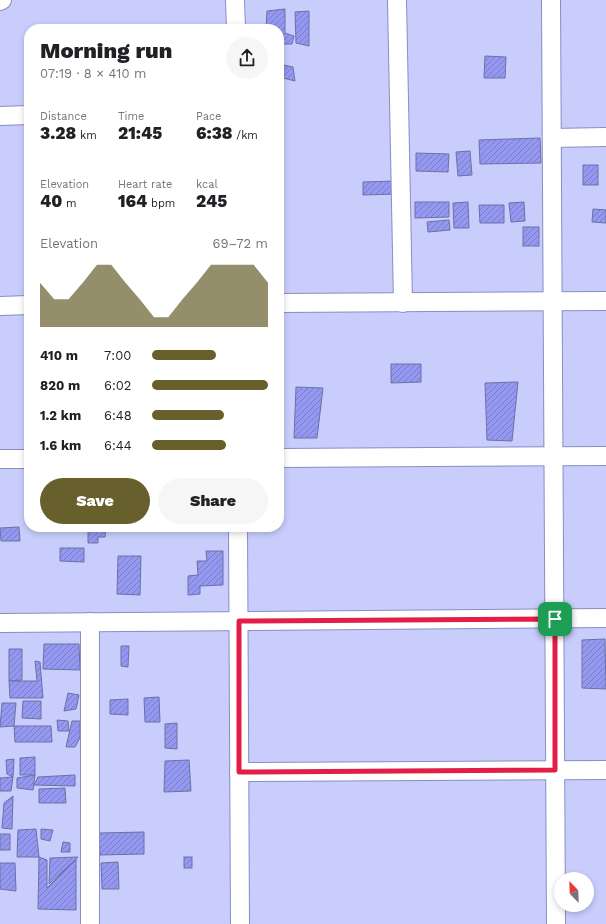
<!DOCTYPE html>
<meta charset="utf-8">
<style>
body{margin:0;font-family:"Work Sans",sans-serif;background:#f6f6f6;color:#202124;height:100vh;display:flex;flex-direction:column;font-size:15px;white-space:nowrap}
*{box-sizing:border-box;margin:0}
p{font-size:13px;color:#757577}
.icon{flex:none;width:22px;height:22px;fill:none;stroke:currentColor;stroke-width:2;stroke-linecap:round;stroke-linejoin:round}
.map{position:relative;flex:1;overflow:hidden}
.drawer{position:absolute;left:24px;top:24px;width:260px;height:508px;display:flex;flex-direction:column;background:#fff;border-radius:16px;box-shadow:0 2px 6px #0003}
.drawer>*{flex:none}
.needle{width:26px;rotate:337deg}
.buttons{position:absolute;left:554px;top:872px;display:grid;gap:8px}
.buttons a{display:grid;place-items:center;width:40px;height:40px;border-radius:50%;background:#fff;box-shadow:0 2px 6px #0003;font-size:20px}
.pin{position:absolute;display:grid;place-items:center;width:34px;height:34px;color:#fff;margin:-17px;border-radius:8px;box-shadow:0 2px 6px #0006}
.round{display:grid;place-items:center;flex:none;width:42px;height:42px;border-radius:21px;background:#f6f6f6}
.summary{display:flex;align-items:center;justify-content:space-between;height:68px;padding:0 16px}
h1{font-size:22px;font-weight:800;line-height:30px}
.figures{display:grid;grid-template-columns:repeat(3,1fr);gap:6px;height:68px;padding:4px 16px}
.figures div{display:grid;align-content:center}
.figures b{font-size:17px;font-weight:800}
.figures small{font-size:11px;font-weight:400}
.figures p{font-size:11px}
.chart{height:112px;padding:8px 16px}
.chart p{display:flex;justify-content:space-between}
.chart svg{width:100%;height:72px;margin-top:4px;fill:#675f2c;opacity:.7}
.primary-button{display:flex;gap:8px;margin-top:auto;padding:8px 16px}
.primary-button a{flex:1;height:46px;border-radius:24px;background:#675f2c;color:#fff;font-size:16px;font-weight:800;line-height:46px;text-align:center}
.primary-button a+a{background:#f6f6f6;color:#202124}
ul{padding:0 16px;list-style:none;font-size:13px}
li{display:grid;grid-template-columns:64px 48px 1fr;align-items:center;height:30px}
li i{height:10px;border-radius:5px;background:#675f2c}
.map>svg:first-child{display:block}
.building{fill:url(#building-hatch);stroke:#6d70a5}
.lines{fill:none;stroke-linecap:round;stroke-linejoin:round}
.minor-casing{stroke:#898dc4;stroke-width:20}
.minor{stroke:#fff;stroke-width:18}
.route-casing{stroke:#fff;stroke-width:8}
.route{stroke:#e11d48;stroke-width:5}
</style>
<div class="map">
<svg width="606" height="924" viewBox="0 0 606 924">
<defs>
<pattern id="building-hatch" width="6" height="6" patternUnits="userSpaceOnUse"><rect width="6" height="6" fill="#9498f1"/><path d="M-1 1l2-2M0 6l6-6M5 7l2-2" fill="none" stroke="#7a7dc6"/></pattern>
</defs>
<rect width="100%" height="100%" fill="#c8cdfc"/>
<!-- building -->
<g class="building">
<polygon points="285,9 285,33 294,36 292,44 279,44 279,29 266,29 267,11"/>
<polygon points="309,11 309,46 296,43 295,12"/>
<polygon points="485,56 506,57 505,78 484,78"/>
<polygon points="279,64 293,67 295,81 279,77"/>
<polygon points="540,138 541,163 480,164 479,140"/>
<polygon points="470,151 472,175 458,176 456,152"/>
<polygon points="416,153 449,154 448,172 416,171"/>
<rect x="583" y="165" width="15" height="20"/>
<polygon points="396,181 396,194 363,195 363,182"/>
<polygon points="415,202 449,202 449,217 415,218"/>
<polygon points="468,202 469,228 454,228 453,203"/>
<polygon points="524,202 525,221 511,222 509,203"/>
<polygon points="479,205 504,205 504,223 480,223"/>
<polygon points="593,209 606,210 606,223 592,222"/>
<polygon points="449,220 450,230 428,232 427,222"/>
<rect x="523" y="227" width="16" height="19"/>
<polygon points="391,364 421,364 421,382 391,383"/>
<polygon points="518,382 512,441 487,440 485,383"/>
<polygon points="296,387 323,388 317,438 294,438"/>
<polygon points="19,527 20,541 1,541 0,528"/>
<polygon points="88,527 106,527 105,537 98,537 98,543 88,543"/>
<polygon points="60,548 84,548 84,562 60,561"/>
<polygon points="206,551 223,551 223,585 200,586 200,594 188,595 188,576 198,575 197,561 207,561"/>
<polygon points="118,556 141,556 140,595 117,594"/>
<polygon points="605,639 606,689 582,688 582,640"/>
<polygon points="44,644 79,644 80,670 43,669"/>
<polygon points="121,646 129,646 128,667 121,666"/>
<polygon points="9,649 22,649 22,680 9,681"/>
<polygon points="35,661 40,662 43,698 10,698 9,681 37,681"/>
<polygon points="68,693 79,695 76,709 64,711"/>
<polygon points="159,697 160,722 145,722 144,698"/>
<polygon points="128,699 128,715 110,714 110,700"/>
<polygon points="23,701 41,701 41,719 22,718"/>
<polygon points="2,703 16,703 14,726 0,727"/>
<polygon points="57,720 68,721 69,731 58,731"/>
<polygon points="72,721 80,721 80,738 75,747 66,747"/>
<polygon points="177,723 177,749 165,748 165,724"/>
<polygon points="14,726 51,726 52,742 15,742"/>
<polygon points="35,757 35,775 20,775 20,758"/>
<polygon points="14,759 13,777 7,774 6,760"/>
<polygon points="189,760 191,791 164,792 165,761"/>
<polygon points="35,775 33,790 17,788 17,778"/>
<polygon points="75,775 75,786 34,785 38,777"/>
<polygon points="13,777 11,791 0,791 0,778"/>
<polygon points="65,788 66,803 39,803 39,789"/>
<polygon points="13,796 12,829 2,828 4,803"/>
<polygon points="36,829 39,857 17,857 18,830"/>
<polygon points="41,829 53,830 50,841 41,839"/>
<polygon points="144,832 144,854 100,855 99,833"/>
<rect x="0" y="834" width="10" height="16"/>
<polygon points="63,842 70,843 70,852 61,852"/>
<polygon points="39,857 47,860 47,888 76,859 76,910 38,909"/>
<polygon points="78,857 76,859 49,884 50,858"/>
<rect x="184" y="857" width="8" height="11"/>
<polygon points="118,862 119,889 102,889 101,863"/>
<polygon points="0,863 15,863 16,891 0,889"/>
</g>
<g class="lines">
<defs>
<g id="minor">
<polyline points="235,0 236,29"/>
<polyline points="397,0 403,303"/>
<polyline points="551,0 556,924"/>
<polyline points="0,1 2,0"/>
<polyline points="0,116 29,115"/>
<polyline points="552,138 606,137"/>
<polyline points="279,303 606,301"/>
<polyline points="0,306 29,305"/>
<polyline points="279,458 606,456"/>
<polyline points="0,459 29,459"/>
<polyline points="238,527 240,924"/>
<polyline points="0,623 606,618"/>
<polyline points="239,772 606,770"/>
<polyline points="90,924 90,622"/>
</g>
</defs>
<!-- minor casing -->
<use href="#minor" class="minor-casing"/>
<!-- minor -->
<use href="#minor" class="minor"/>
</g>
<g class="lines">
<defs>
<polygon id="route" points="555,619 555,770 239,772 239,621"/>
</defs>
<!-- route casing -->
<use href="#route" class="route-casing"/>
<!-- route -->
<use href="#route" class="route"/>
</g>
</svg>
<div class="buttons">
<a><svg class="needle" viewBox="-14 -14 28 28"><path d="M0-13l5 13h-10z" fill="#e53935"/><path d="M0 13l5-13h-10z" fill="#757577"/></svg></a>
</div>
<div class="pin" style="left:555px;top:619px;background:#1e9e55"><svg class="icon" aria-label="arrive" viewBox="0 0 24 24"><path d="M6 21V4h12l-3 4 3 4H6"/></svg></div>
<section class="drawer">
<div class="summary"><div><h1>Morning run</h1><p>07:19 · 8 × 410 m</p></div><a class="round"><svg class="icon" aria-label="share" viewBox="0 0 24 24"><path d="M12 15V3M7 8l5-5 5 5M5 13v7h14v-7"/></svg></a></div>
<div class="figures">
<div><p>Distance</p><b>3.28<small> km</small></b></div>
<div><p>Time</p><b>21:45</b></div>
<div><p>Pace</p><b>6:38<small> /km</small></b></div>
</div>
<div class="figures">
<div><p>Elevation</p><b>40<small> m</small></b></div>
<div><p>Heart rate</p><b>164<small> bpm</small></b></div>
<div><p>kcal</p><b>245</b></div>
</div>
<div class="chart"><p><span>Elevation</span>69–72 m</p>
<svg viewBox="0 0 160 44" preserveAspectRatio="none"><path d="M0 44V17L10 27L20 27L30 17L40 6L50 6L60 17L70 27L80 38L90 38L100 27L110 17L120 6L130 6L140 6L150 6L160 17V44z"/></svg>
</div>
<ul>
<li><b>410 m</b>7:00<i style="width:55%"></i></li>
<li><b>820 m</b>6:02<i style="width:100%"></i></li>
<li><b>1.2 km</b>6:48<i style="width:62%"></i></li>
<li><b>1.6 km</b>6:44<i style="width:64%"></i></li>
</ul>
<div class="primary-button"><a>Save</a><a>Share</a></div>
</section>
</div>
